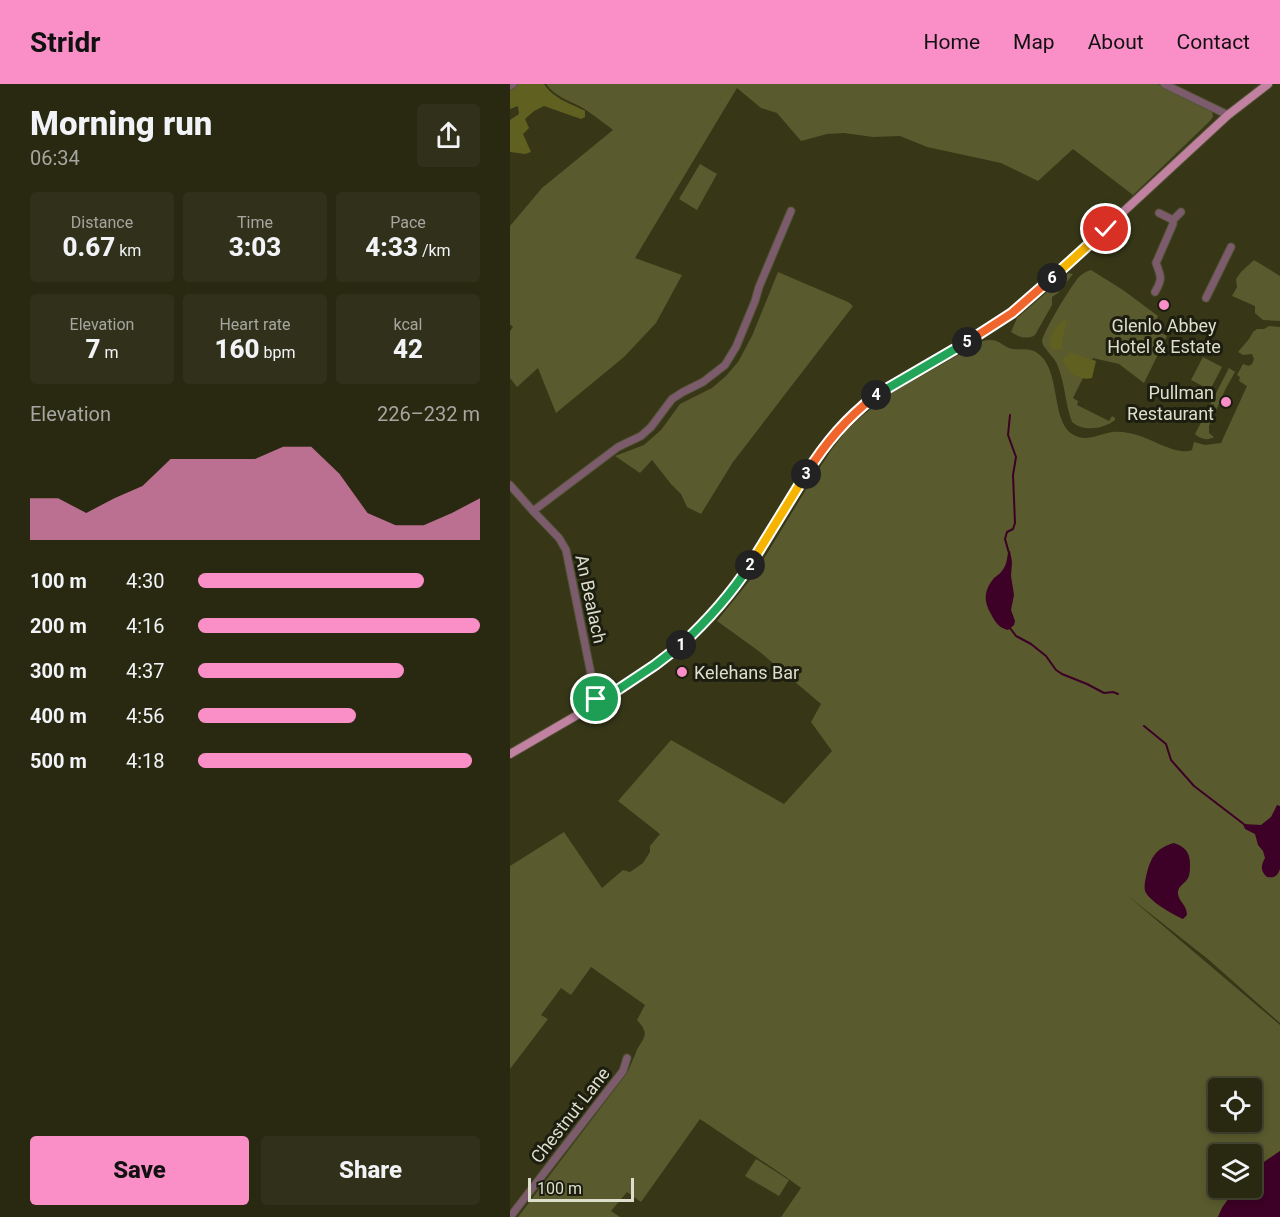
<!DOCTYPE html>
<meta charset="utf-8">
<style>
body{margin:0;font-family:Roboto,sans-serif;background:#31311b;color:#f1f3f6;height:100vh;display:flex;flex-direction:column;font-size:22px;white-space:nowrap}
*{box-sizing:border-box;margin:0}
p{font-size:20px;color:#a5a69f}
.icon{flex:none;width:33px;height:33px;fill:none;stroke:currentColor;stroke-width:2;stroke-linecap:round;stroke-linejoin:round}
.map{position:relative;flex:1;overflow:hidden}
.details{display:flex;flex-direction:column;background:#292912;width:510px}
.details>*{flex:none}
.controls{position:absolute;left:698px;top:994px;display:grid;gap:12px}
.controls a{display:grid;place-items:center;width:54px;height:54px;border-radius:6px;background:#292912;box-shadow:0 3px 9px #0003,0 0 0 2px #454532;font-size:30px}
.scale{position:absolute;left:18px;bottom:15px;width:106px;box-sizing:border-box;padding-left:6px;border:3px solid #dddecc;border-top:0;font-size:16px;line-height:21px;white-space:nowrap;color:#dddecc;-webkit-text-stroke:4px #1d1e10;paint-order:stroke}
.pin{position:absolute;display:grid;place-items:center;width:51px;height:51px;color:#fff;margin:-26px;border:3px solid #fff;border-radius:50%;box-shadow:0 2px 6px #0007}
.km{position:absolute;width:30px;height:30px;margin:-15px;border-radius:50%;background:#222;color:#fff;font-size:16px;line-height:30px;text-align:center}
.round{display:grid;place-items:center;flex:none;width:63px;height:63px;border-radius:6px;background:#31311b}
.overview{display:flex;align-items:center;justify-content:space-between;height:102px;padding:0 30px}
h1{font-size:33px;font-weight:800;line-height:45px}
.stats{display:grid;grid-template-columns:repeat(3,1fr);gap:9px;height:102px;padding:6px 30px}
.stats div{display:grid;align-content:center;border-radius:6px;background:#31311b;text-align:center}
.stats b{font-size:26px;font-weight:800}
.stats small{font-size:16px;font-weight:400}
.stats p{font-size:16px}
.chart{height:168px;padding:12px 30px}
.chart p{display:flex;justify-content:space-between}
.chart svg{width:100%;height:108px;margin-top:6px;fill:#fa8fc7;opacity:.7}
.primary-button{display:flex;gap:12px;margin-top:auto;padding:12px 30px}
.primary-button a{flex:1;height:69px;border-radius:6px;background:#fa8fc7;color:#111;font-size:24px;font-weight:800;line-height:69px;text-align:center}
.primary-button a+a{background:#31311b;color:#f1f3f6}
ul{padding:0 30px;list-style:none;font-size:20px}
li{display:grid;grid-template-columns:96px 72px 1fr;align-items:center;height:45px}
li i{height:15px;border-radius:8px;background:#fa8fc7}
header{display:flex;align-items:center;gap:36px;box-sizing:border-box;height:84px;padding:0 30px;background:#fa8fc7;color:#111}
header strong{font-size:28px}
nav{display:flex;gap:33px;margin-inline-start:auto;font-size:21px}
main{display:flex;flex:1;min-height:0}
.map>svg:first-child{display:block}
.green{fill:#595a2d;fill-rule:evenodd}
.forest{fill:#606021}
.water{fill:#3d0026}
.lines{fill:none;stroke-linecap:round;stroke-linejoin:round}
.stream{stroke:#3d0026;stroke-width:2}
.minor-casing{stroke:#525235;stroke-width:9}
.major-casing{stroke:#525235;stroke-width:10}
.minor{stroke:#7c5c6c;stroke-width:7}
.major{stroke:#c181a1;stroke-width:8}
.split-1-casing{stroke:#fff;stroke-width:12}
.split-2-casing{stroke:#fff;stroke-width:12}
.split-3-casing{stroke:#fff;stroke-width:12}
.split-4-casing{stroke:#fff;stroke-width:12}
.split-5-casing{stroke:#fff;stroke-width:12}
.split-6-casing{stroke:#fff;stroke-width:12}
.split-7-casing{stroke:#fff;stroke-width:12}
.split-1{stroke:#22a559;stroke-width:8}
.split-2{stroke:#22a559;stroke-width:8}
.split-3{stroke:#f5b400;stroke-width:8}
.split-4{stroke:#f0652b;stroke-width:8}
.split-5{stroke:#22a559;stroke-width:8}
.split-6{stroke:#f0652b;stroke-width:8}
.split-7{stroke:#f5b400;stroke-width:8}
.poi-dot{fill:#fa8fc7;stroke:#1d1e10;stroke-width:2}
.labels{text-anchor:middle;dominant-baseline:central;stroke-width:6;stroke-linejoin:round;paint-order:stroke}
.poi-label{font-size:18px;fill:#dddecc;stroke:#1d1e10}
.street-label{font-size:18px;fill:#dddecc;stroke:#1d1e10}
</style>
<header>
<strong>Stridr</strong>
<nav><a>Home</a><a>Map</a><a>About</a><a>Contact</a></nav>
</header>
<main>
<section class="details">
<div class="overview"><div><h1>Morning run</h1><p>06:34</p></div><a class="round"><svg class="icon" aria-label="share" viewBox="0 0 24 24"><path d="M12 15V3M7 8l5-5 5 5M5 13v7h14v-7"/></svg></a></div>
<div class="stats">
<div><p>Distance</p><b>0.67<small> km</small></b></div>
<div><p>Time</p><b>3:03</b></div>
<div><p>Pace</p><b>4:33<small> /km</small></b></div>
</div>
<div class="stats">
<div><p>Elevation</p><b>7<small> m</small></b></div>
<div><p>Heart rate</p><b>160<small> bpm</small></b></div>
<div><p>kcal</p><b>42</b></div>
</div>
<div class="chart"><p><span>Elevation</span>226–232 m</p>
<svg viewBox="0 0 160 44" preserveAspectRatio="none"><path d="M0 44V27L10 27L20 33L30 27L40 22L50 11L60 11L70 11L80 11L90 6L100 6L110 17L120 33L130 38L140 38L150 33L160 27V44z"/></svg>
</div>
<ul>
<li><b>100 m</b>4:30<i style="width:80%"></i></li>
<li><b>200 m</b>4:16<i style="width:100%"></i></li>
<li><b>300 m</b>4:37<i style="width:73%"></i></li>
<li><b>400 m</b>4:56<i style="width:56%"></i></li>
<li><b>500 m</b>4:18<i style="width:97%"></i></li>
</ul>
<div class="primary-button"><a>Save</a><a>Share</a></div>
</section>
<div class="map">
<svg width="770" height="1133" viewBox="0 0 770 1133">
<rect width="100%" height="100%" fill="#373718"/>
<!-- green -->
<g class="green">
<path d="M36,0h612l54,27 1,6 -3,4 -77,74 -60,-46 -35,32 -37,-18 -74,-16 -27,-11 -27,1 -29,-4 -17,1 -26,7 -24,-28 -16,-5 -24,-20 -102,170 47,17 -26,48 -32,34 -68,56 -18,-45 -21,19 -7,-9v-47l3,-4 -3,-3v-98l32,-38 71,-58c-9,-7 -18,-14 -27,-20 -14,-9 -30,-12 -40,-26z"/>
<polygon points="190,80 207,90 187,126 169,115"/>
<polygon points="744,176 770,192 770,237 753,236 745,229 745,222 722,212 727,203 726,195 731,188"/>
<path d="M581,186l32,20 35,26 -6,12 15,8 -23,47 -25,-19 -26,-6 -20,40 5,3 -1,4 32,16 3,-5 3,2v2c-11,9 -32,12 -43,2 -7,-18 -7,-40 -15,-58 -3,-7 -15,-17 -15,-23 1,-9 30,-57 37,-64 4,-4 8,-6 12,-7z"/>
<polygon points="268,188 338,218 343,222 223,378 191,430 177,423 171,410 161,400 142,376 130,389 105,372 134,361 151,346 170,320 202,304 216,292 228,278 242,252"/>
<path d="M559,189l4,1 -15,19 -6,4v8l-17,30c-7,5 -17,2 -24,-3l6,-14z"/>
<path d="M759,242l11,1v696l-71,-63 -81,-64 152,129v126l-16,11 -13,11v-18h-33v33h18l-14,20 -4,9h-437l20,-29 -15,-11 -86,-58 -59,83 -14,-10 -16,19 9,6h-102l109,-144c3,-6 5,-12 8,-18 5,-16 18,-18 2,-35l8,-15 -54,-38 -20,28 -10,-7 -20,27 7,4 -38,50v-203l54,-34 38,56 21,-18 7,2 13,-9 7,-11v-6l10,-12 -42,-33 53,-61 113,64 48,-53 -21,-29 10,-18 -61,-52 -43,-31 37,-46 59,-97 19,-29 14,-18 16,-15 31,-24 90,-51c15,-3 15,2 26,7 8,3 18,-1 27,4 26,16 14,68 36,82 13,9 27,0 40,-2 9,-1 19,1 28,4 13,4 39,20 52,14l2,-8 11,3 16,-2 26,-57 -8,-5 1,-4 -3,-2 6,-11 6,2 3,-2 2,-5 -2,-5 -9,1 -5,-3 11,-13 4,-7 4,-3h7zM708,1005h33v33h-33z"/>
<polygon points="693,273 712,283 700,306 681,296"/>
<path d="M719,284l6,4 -10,18 -16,36v7l5,4c-6,4 -14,2 -19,-3z"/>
<polygon points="246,1075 279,1096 269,1112 235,1092"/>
</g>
<!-- forest -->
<g class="forest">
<path d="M7,0h27c10,15 26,19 41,27v6l-4,2 -37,-13 -10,5 -9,8 4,9 -6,6 8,18 -6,2 -15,-2v-32l9,-6 -1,-8 -8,3v-20z"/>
<path d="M557,235l-5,22v9l34,11 -4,17c-14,3 -23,-5 -30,-17l3,-5 4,-1v-2l-10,-4h-7l-2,-3c0,-12 6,-23 17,-27z"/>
</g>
<!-- water -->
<g class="water">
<path d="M500,467l2,11 -1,14 3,19 -3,15 4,11 -1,4 -6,5c-9,-2 -13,-8 -17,-16 -8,-13 -7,-24 3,-36 4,-3 8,-6 10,-10 3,-5 3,-10 4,-15z"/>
<path d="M767,721l3,1v63c-3,8 -6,9 -13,8 -7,-6 -6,-12 -2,-19l-2,-7 -5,-6 -3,-11 -10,-5 -2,-5 18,1 10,-8z"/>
<path d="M664,759c11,4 16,9 16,21 0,5 0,10 -2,14 -3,6 -11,8 -10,16 1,8 9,11 9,21l-4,4c-11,-5 -33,-17 -38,-28 -1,-4 0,-10 1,-14 4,-18 9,-29 28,-34z"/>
<polygon points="770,1067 770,1133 708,1133 712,1124 726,1104 741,1104 741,1089 754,1078"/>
</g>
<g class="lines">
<!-- stream -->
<g class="stream">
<polyline points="499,469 495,455 497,448 503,445 505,439 503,391 506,373 498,351 500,331"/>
<polyline points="500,544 506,552 521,560 536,572 546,586 552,590 577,600 594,609 603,608 608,610"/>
<polyline points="634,642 656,660 661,676 684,702 735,741"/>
</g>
<defs>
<g id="minor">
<polyline points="654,0 718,31"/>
<polyline points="0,2 3,0"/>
<polyline points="663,136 671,128"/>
<path d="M645,208c8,-14 6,-15 1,-29l17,-39v-4l-14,-7"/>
<polyline points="696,214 721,163"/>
<polyline points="0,401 23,427 49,454 56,466 86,615 88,619"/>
<polyline points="23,427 108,363 131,352 141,343 162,315 173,308 193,298 215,281 226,263 245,217 249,203 281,127"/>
<polyline points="0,1133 113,987 117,974"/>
</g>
<polyline id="major" points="0,670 88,619 145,581 180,552 214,515 239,482 307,372 326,347 338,334 347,326 377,304 474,247 519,215 718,31 758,0"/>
</defs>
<!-- minor casing -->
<use href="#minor" class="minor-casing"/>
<!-- major casing -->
<use href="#major" class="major-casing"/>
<!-- minor -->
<use href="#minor" class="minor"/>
<!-- major -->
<use href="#major" class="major"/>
</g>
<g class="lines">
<defs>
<polyline id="split-1" points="86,615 88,619 145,581 171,561"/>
<path id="split-2" d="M171,561c26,-24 50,-51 69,-80"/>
<polyline id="split-3" points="240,481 296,390"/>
<path id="split-4" d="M296,390c20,-32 40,-55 70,-79"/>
<polyline id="split-5" points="366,311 457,258"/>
<polyline id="split-6" points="457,258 502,229 542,194"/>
<polyline id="split-7" points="542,194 596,145"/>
</defs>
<!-- split-1 casing -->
<use href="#split-1" class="split-1-casing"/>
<!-- split-2 casing -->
<use href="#split-2" class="split-2-casing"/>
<!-- split-3 casing -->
<use href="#split-3" class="split-3-casing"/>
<!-- split-4 casing -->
<use href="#split-4" class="split-4-casing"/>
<!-- split-5 casing -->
<use href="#split-5" class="split-5-casing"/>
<!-- split-6 casing -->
<use href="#split-6" class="split-6-casing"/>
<!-- split-7 casing -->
<use href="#split-7" class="split-7-casing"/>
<!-- split-1 -->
<use href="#split-1" class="split-1"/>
<!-- split-2 -->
<use href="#split-2" class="split-2"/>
<!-- split-3 -->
<use href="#split-3" class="split-3"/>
<!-- split-4 -->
<use href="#split-4" class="split-4"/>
<!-- split-5 -->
<use href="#split-5" class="split-5"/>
<!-- split-6 -->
<use href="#split-6" class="split-6"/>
<!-- split-7 -->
<use href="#split-7" class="split-7"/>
</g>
<!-- markers -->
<g class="poi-dot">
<circle cx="654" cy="221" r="6"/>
<circle cx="716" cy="318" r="6"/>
<circle cx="172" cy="588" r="6"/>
</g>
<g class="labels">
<!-- poi labels -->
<g class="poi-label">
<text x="654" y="241">Glenlo Abbey<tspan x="654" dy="21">Hotel &amp; Estate</tspan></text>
<text x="704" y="308" text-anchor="end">Pullman<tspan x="704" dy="21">Restaurant</tspan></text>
<text x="184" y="588" text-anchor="start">Kelehans Bar</text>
</g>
<!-- street labels -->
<g class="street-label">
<text transform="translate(81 515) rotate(78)">An Bealach</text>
<text transform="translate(60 1031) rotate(-52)">Chestnut Lane</text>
</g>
</g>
</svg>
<div class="controls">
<a><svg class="icon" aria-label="locate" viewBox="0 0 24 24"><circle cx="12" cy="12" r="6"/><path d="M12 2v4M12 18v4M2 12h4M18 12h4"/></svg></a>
<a><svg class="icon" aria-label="layers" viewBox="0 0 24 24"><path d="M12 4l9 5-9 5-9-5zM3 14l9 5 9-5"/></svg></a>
</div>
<div class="scale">100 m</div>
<div class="pin" style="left:86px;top:615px;background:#1e9e55"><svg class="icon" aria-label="arrive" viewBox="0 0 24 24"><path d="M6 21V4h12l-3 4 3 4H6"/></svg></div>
<div class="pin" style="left:596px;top:145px;background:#d93025"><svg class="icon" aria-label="check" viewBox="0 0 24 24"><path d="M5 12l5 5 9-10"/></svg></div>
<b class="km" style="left:171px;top:561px">1</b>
<b class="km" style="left:240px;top:481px">2</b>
<b class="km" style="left:296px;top:390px">3</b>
<b class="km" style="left:366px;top:311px">4</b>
<b class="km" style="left:457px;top:258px">5</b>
<b class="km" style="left:542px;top:194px">6</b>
</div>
</main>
